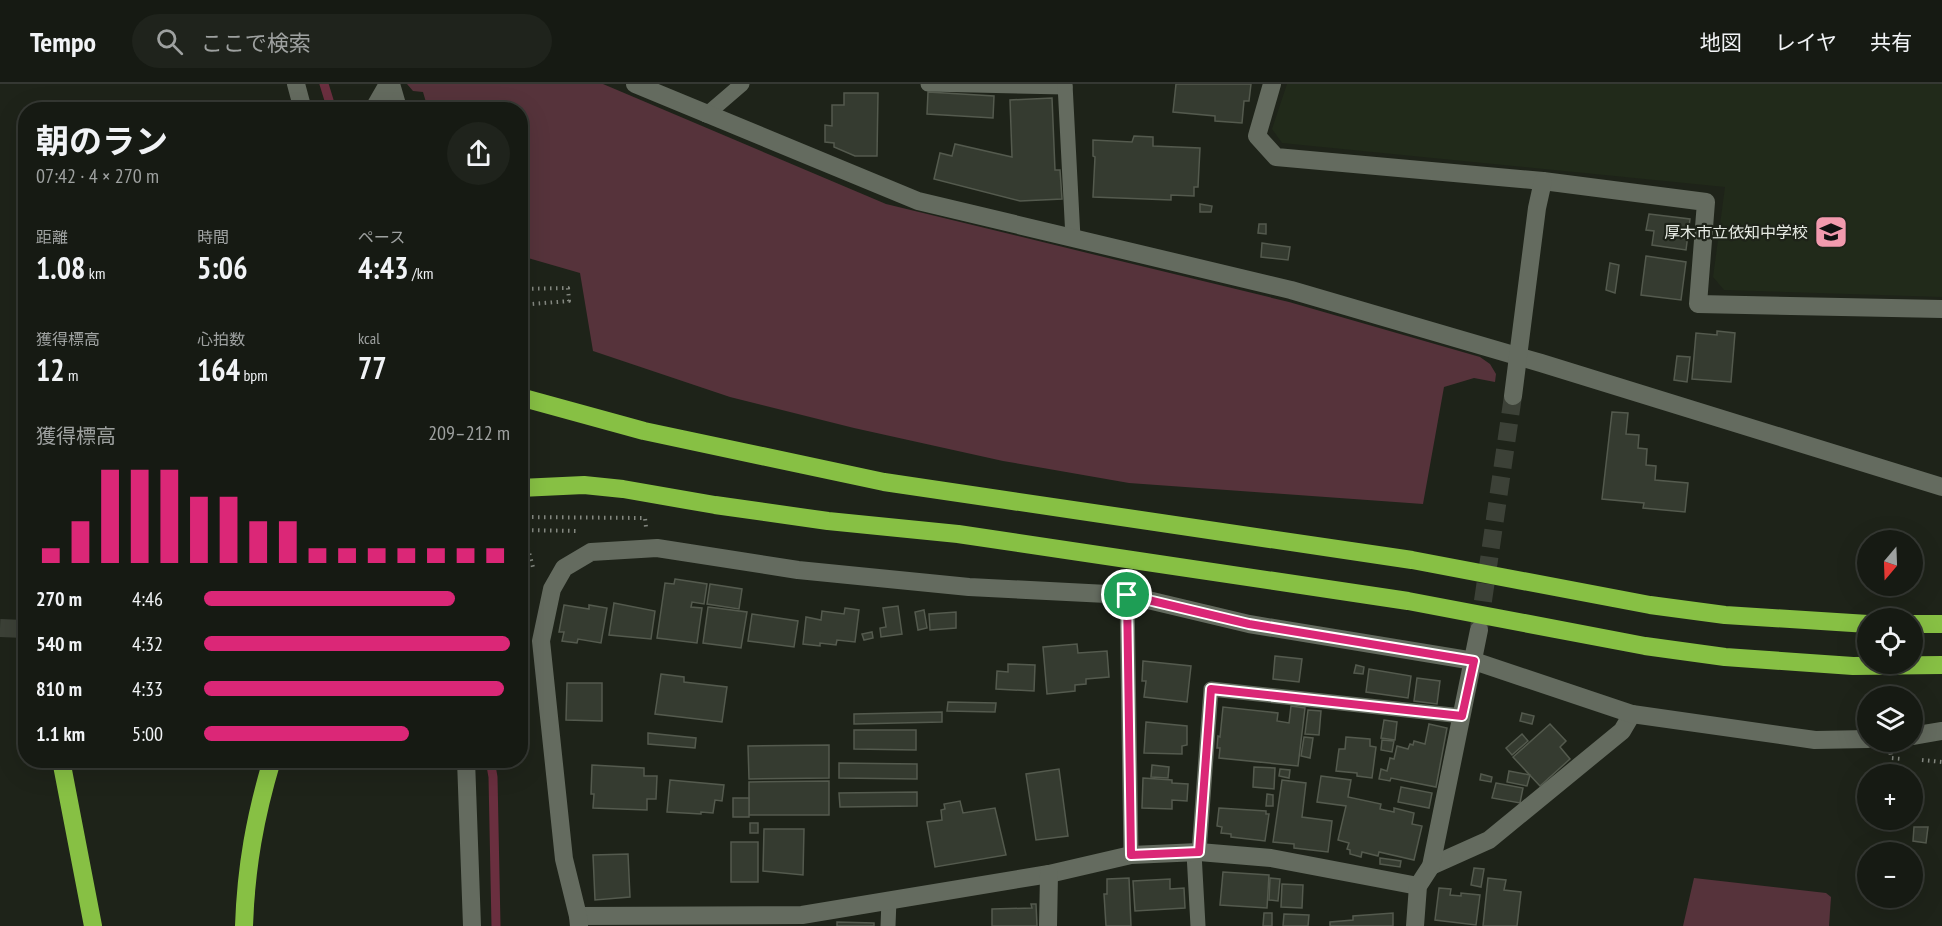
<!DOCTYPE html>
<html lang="ja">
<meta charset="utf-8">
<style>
body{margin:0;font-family:"PT Sans Narrow","Noto Sans JP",sans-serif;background:#1f231c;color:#f1f3f6;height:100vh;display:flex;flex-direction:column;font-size:22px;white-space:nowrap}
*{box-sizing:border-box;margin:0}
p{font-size:20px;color:#9ea1a0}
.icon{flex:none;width:33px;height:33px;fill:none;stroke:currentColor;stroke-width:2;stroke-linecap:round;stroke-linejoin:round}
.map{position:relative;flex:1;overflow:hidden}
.details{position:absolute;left:18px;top:18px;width:510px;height:666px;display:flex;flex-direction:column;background:#161a13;border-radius:24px;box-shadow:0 6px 24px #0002,0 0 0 2px #353833}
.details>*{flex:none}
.needle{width:39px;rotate:199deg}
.fabs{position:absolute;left:1857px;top:446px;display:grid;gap:12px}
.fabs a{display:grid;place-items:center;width:66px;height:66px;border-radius:50%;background:#161a13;box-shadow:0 6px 24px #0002,0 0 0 2px #353833;font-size:30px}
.pin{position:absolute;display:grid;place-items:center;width:51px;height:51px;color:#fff;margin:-26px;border:3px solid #fff;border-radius:50%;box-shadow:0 2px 6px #0007}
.round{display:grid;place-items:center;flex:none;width:63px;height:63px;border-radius:32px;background:#1f231c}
.head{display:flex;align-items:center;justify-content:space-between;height:102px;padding:0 18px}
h1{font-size:33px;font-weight:700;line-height:45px}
.metrics{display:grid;grid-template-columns:repeat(3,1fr);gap:9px;height:102px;padding:6px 18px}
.metrics div{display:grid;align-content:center}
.metrics b{font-size:30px;font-weight:700}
.metrics small{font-size:16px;font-weight:400}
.metrics p{font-size:16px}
.chart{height:168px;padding:12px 18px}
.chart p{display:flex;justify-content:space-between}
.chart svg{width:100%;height:108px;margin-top:6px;stroke:#db2777;stroke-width:6}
ul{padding:0 18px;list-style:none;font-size:20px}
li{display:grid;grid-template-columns:96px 72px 1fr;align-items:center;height:45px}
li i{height:15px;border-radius:8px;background:#db2777}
header{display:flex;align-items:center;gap:36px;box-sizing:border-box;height:84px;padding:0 30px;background:#161a13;border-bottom:2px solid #353833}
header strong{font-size:28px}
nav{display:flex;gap:33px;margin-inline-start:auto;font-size:21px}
.search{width:420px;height:54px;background:#1f231c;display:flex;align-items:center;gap:15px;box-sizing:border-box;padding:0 21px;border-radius:33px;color:#9ea1a0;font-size:22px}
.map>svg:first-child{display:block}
.built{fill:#212a1a}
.green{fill:#56333b}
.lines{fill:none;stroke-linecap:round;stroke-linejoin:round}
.stream{stroke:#6a2f3f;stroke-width:9}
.building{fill:#353b30;stroke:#545a4e;stroke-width:1.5}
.street-tunnel{stroke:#3c4137;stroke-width:18;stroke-dasharray:18 9;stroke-linecap:butt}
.path{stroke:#848880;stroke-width:4;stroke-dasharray:1.5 4.5;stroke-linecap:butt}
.lane{stroke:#646b5f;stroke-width:15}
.street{stroke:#646b5f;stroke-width:18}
.highway{stroke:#87c044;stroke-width:18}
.route-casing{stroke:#fff;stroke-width:12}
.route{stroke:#db2777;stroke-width:8}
.labels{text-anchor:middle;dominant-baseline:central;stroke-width:4.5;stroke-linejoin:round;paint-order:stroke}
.poi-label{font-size:16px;fill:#e6eae3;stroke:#1e2319;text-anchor:end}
</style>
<header>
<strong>Tempo</strong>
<div class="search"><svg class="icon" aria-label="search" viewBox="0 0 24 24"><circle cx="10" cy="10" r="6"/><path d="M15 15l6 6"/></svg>ここで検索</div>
<nav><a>地図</a><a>レイヤ</a><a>共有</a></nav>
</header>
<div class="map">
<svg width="1942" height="842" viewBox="0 0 1942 842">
<rect width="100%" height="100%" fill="#1e2319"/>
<!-- built -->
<polygon class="built" points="1287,0 1942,0 1942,213 1724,206 1713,193 1725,103 1282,59 1272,45"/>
<!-- green -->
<g class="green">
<polygon points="407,0 603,0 886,120 1289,218 1480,273 1490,280 1496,290 1495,298 1474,294 1444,303 1423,420 1129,399 1003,377 854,344 730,313 593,267 580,189 521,172 520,26 428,25 423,8 413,7"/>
<polygon points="1694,794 1826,809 1831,813 1829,842 1683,842"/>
</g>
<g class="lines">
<!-- stream -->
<g class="stream">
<polyline points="324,0 332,26"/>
<polyline points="490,676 493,693 496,842"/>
</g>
</g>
<!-- building -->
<g class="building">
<polygon points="1176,0 1251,0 1249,17 1244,17 1242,39 1215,37 1215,32 1173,28"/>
<polygon points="928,8 994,12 993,34 927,30"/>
<polygon points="844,9 878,9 877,72 855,72 834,63 834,59 825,58 825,41 832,42 832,21 844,21"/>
<polygon points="1052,14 1055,86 1060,86 1062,115 1020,117 934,95 940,69 952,72 955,60 1012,73 1010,16"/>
<polygon points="1134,52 1153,53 1153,62 1200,64 1198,103 1194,103 1194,112 1171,111 1171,116 1093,113 1095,73 1093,72 1093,56 1132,58"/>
<polygon points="1200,120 1212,122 1211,128 1200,128"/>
<polygon points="1649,130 1690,135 1686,166 1652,161 1654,147 1646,146"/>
<polygon points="1259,140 1266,140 1266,150 1258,149"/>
<polygon points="1262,159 1290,163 1288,176 1261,173"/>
<polygon points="1646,172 1686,178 1681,216 1641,211"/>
<polygon points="1610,179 1619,181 1615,209 1606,206"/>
<polygon points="1717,247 1735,249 1731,298 1692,295 1696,249 1717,251"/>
<polygon points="1677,272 1690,273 1687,298 1674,296"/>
<polygon points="1612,328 1628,329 1626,350 1639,351 1638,364 1647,365 1646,381 1656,382 1655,396 1688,399 1685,428 1643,424 1644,419 1602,415"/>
<polygon points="675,495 707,500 704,520 692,518 691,523 702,524 697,559 657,554 665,499 674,500"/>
<polygon points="710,500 742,505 739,525 707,520"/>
<polygon points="614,519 655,527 651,555 609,551"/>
<polygon points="564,521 589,525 589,521 607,524 601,559 578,555 577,559 562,557 564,548 559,548"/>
<polygon points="898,522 902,550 881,553 880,544 886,543 883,524"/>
<polygon points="708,523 747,528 741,564 703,559"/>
<polygon points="845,524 859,526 855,558 837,556 836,561 820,559 820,562 803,560 806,533 821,536 822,527 844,530"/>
<polygon points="924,526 927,544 918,546 915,528"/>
<polygon points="956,528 956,544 930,546 929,530"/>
<polygon points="752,530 798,537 794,563 748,557"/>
<polygon points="872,548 873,554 864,556 862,550"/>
<polygon points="1077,560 1078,569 1107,567 1109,593 1086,595 1086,600 1075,601 1075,607 1047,610 1043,563"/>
<polygon points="1275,572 1302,575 1299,598 1273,595"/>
<polygon points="1143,577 1191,582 1187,618 1144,613 1146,597 1142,597"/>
<polygon points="1008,580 1035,581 1034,607 996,605 997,587 1008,588"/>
<polygon points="1356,581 1364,583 1363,590 1354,589"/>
<polygon points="1369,585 1411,592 1408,614 1366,608"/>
<polygon points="661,590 684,593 684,598 727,603 722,638 655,630"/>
<polygon points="1417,594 1440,597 1437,620 1414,617"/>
<polygon points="567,599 602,599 602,637 566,636"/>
<polygon points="948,618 996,619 995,628 947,627"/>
<polygon points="1291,622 1305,624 1298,682 1219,674 1220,664 1217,664 1218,652 1220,653 1223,623 1278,629 1277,637 1289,639"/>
<polygon points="1308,626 1321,627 1319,651 1305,650"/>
<polygon points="942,628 942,638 854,640 854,630"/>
<polygon points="1522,629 1534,632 1532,640 1520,637"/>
<polygon points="1384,636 1397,638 1395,656 1381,654"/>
<polygon points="1146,638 1187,642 1187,661 1182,662 1182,670 1144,669"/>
<polygon points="1429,640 1447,644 1436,703 1391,694 1390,697 1379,695 1381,685 1387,687 1390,674 1394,675 1397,662 1408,665 1410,660 1413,661 1414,657 1425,660"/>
<polygon points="1550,640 1566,657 1560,663 1570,675 1540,702 1513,673"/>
<polygon points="854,646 916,646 916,666 854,665"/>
<polygon points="648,649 696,654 695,664 648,660"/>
<polygon points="1522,650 1528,657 1512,671 1506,664"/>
<polygon points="1304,653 1313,654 1310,674 1301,672"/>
<polygon points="1346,653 1370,655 1370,662 1376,663 1372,694 1357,692 1357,689 1336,687 1339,665 1345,665"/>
<polygon points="1382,656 1394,657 1392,668 1381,666"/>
<polygon points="829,661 829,694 749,695 748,662"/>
<polygon points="839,679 917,680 917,695 839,694"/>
<polygon points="592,681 644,684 644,692 657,692 656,715 647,715 647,726 593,724 594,710 591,710"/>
<polygon points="1152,681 1169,683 1168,694 1151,693"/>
<polygon points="1254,683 1275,684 1274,705 1253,703"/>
<polygon points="1059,685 1068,752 1036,756 1026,690"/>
<polygon points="1280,685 1290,686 1289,694 1279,692"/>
<polygon points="1509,687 1530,691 1527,702 1507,698"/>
<polygon points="1481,690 1492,693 1491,698 1480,696"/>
<polygon points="1321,692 1351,696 1348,713 1381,720 1380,725 1394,728 1394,724 1414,729 1412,740 1422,742 1414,776 1379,768 1378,772 1362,768 1361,773 1350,770 1350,766 1347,765 1349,759 1338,756 1346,722 1317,718"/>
<polygon points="1143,694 1172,696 1172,699 1188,700 1187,717 1172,716 1172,725 1142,724"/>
<polygon points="670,696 724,701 722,717 715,716 713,729 701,728 701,730 667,728"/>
<polygon points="1282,696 1306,699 1302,733 1332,737 1328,768 1294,764 1294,760 1273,758"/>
<polygon points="829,697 829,731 749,731 749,698"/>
<polygon points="1496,699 1523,704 1520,719 1492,714"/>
<polygon points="1401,703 1432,709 1429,724 1398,718"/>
<polygon points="917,708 917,722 840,723 839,709"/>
<polygon points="1267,710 1273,711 1273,722 1266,722"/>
<rect x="733" y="714" width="16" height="19"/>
<polygon points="960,717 963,729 995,724 1006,771 935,783 927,738 942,736 941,726 945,725 944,720"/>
<polygon points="1219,724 1266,727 1266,730 1269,730 1265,757 1231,753 1231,750 1221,749 1222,743 1217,742"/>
<rect x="750" y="739" width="8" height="10"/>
<polygon points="1914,743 1928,743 1926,759 1913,757"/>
<polygon points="764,745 804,745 803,791 763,787"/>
<rect x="731" y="758" width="27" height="40"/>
<polygon points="628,770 630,813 595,816 593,771"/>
<polygon points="1380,774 1401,777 1400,783 1380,780"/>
<polygon points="1474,784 1484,785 1481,803 1471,801"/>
<polygon points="1223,788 1269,791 1267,824 1220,821"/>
<polygon points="1129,794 1131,842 1106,842 1104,810 1107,810 1107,795"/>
<polygon points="1270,794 1280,795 1278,817 1269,816"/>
<polygon points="1488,794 1506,796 1504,806 1521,808 1517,842 1483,842"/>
<polygon points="1170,795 1170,805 1184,804 1185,824 1135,827 1133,797"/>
<polygon points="1282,800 1303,801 1302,824 1281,823"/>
<polygon points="1439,804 1451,805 1450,811 1461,812 1461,809 1480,811 1476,841 1435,836"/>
<polygon points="1031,820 1036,820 1037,842 992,842 992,825 1032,824"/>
<polygon points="1264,829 1272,829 1272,842 1263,842"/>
<polygon points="1393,829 1393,842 1330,842 1330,838 1353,836 1353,832"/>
<polygon points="1284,830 1309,831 1308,842 1283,842"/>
<polygon points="837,838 874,839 874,842 837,842"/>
</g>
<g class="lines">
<!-- street-tunnel -->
<g class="street-tunnel">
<polyline points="0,544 26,545"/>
<polyline points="1479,544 1513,312"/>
</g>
<!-- path -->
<g class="path">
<polyline points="520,205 568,204 569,217 520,221"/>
<polyline points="520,433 645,434 646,443"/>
<polyline points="520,435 534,487"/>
<polyline points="520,446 580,447"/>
<polyline points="520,475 528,503"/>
<polyline points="1890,663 1891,674 1902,675"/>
<polyline points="1922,676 1942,678"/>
</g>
<!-- lane -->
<g class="lane">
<polyline points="928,0 1065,3"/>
<polyline points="1065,0 1073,154"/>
<polyline points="706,31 742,0"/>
<polyline points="1127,511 1131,771"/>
<polyline points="1199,768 1211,605 1462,632"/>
<polyline points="1194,769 1198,842"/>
<polyline points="888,842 889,816"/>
</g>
<!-- street -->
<g class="street">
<polyline points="296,0 303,26"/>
<polyline points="391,0 398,24"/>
<polyline points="635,0 918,117 1291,206 1541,279 1942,403"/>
<polyline points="1272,0 1257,52 1276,73 1543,97 1706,118 1698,220 1942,225"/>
<polyline points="373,26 388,0"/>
<polyline points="1513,312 1537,124 1543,97"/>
<polyline points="1912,652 1942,647"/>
<polyline points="466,676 472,842"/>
<polyline points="1431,782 1489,756 1622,647 1632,630"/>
<polyline points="578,832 802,831 1049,790 1131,771 1199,768 1271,774 1418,802"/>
<polyline points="579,842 578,832 564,775 541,557 552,505 564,484 591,468 657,464 798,486 969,503 1127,511 1249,540 1474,577 1632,630 1815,656 1868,655"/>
<polyline points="1048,842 1049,790"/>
<polyline points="1415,842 1418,802 1431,782 1479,546"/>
</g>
<!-- highway -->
<g class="highway">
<polyline points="520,313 644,347 884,398 1412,476 1650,521 1725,531 1868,540"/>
<polyline points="520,404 584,401 623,405 715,421 828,437 958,450 1408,517 1645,562 1725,573 1853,582 1942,581"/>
<polyline points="1912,540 1942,540"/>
<polyline points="61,676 93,842"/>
<path d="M244,842c2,-59 11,-109 28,-166"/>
</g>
</g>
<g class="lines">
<defs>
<polygon id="route" points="1127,511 1249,540 1474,577 1462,632 1211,605 1199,768 1131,771"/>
</defs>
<!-- route casing -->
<use href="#route" class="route-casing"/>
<!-- route -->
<use href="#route" class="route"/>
</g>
<!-- icons -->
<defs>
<symbol id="school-square" viewBox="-11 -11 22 22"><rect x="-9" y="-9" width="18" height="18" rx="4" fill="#f29aae" stroke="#1e2319"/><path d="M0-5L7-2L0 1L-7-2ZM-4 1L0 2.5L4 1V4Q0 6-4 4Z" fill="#111"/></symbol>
</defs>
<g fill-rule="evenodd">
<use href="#school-square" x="1812" y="129" width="38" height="38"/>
</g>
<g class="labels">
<!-- poi labels -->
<g class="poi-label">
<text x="1808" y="148">厚木市立依知中学校</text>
</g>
</g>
</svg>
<div class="fabs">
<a><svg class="needle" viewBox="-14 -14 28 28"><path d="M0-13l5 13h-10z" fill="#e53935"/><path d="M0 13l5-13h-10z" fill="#9ea1a0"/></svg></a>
<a><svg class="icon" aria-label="locate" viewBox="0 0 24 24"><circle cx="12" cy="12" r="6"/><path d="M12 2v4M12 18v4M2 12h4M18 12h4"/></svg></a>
<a><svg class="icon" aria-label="layers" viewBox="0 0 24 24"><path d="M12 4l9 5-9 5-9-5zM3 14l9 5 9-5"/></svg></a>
<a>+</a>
<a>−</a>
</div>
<div class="pin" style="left:1127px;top:511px;background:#1e9e55"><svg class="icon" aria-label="arrive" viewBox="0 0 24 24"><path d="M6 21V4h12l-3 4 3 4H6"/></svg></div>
<section class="details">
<div class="head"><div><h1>朝のラン</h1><p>07:42 · 4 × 270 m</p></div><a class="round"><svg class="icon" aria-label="share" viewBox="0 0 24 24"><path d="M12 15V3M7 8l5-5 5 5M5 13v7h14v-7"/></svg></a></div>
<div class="metrics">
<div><p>距離</p><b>1.08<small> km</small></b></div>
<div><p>時間</p><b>5:06</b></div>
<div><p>ペース</p><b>4:43<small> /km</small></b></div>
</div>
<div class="metrics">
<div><p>獲得標高</p><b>12<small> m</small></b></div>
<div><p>心拍数</p><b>164<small> bpm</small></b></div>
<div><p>kcal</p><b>77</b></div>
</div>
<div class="chart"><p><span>獲得標高</span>209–212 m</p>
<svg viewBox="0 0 160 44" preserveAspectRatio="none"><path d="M5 44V38M15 44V27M25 44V6M35 44V6M45 44V6M55 44V17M65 44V17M75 44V27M85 44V27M95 44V38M105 44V38M115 44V38M125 44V38M135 44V38M145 44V38M155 44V38"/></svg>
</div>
<ul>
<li><b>270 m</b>4:46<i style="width:82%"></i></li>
<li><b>540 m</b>4:32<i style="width:100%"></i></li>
<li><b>810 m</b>4:33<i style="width:98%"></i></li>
<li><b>1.1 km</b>5:00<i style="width:67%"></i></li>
</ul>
</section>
</div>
